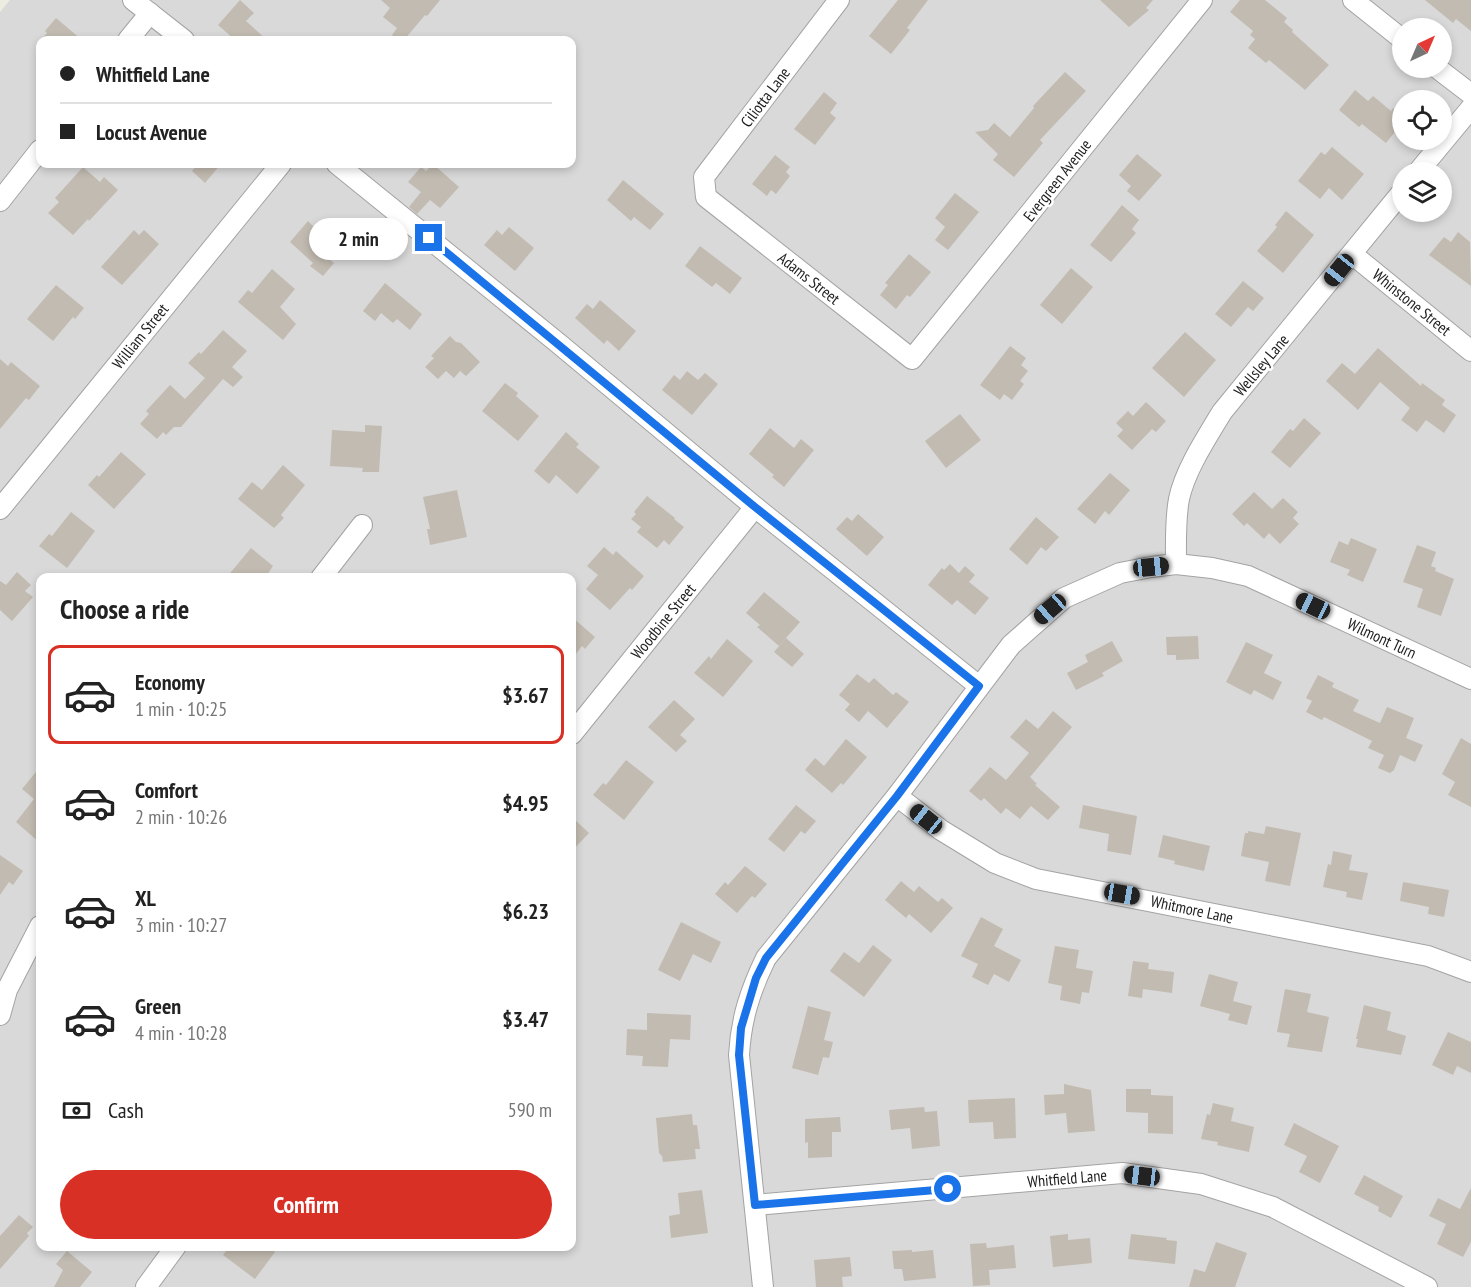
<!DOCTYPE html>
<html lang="en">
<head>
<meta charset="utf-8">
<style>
  :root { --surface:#fff; --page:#f2f2f2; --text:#222; --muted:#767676; --line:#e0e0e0; --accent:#d93025 }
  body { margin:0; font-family:"PT Sans Narrow",sans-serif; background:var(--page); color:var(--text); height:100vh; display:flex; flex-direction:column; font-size:22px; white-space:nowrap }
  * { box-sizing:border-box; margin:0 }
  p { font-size:20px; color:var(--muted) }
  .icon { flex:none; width:33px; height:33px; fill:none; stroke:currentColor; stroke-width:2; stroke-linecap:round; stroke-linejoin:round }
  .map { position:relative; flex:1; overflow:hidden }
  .panel { position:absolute; left:36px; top:573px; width:540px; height:678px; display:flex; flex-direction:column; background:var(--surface); border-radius:12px; box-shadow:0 3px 9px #0003 }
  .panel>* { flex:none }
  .guide { position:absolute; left:36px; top:36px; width:540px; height:132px; border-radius:12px; box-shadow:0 3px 9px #0003; display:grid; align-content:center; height:132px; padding:0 24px; background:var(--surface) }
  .needle { width:39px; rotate:44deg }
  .fabs { position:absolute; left:1392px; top:18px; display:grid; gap:12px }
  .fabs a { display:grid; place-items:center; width:60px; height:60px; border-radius:50%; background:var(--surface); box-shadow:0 3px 9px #0003; font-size:30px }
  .end { position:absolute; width:27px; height:27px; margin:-14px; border:8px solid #1a73e8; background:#fff; box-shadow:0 0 0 3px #fff }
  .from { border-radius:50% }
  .bubble { position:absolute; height:42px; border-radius:21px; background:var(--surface); box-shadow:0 3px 9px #0003; font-size:20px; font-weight:600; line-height:42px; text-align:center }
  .car { position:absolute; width:18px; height:36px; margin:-18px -9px; border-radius:8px; box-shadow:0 0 4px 2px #0007; background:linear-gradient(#222 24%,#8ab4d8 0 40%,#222 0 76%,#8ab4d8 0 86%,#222 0) }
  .guide b { display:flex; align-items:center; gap:21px; height:57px; font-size:22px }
  .guide b+b { border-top:2px solid var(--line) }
  .guide i { width:15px; height:15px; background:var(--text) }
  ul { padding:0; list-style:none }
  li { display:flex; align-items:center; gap:18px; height:99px; margin:0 12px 9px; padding:0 12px; border:3px solid transparent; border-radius:12px }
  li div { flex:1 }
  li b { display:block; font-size:22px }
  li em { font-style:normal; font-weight:600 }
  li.active { border-color:var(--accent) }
  li>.icon { width:54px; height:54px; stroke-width:1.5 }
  h2 { padding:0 24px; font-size:27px; line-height:72px }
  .pay { display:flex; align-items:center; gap:15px; height:66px; padding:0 24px; font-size:22px }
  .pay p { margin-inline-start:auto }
  .primary-button { display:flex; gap:12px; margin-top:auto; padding:12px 24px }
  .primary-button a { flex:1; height:69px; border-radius:36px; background:var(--accent); color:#fff; font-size:24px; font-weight:600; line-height:69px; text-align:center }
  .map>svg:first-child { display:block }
  .residential { fill:#dad9d9; fill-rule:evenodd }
  .building { fill:#c2bbb1 }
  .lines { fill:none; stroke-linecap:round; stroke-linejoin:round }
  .street-casing { stroke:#a3a3a3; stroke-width:22 }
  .street { stroke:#fff; stroke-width:20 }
  .route { stroke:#1a73e8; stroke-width:8 }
  .labels { text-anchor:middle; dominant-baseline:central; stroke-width:5; stroke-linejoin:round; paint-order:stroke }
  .street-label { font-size:16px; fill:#1c1c1c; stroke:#fff }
</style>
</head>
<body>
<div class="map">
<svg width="1471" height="1287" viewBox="0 0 1471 1287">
  <rect width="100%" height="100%" fill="#eeece1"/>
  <path class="residential" d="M 10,0 L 1471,0 L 1471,1287 L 0,1287 L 0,12 ZM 1402,28 L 1442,28 L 1442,68 L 1402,68 ZM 40,40 L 572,40 L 572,164 L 40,164 ZM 1402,100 L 1442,100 L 1442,140 L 1402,140 ZM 1402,172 L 1442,172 L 1442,212 L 1402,212 ZM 40,578 L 572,578 L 572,1246 L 40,1246 Z"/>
  <g class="building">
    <polygon points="240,0 254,13 246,21 267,40 235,40 218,25"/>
    <polygon points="381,0 440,0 427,16 425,15 404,40 399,40 392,35 397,28 383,17 390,8"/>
    <polygon points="898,0 928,0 907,28 910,30 891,54 869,36"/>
    <polygon points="1100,0 1153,0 1146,8 1149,10 1129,27"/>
    <polygon points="1240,0 1265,0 1287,18 1284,22 1293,30 1292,32 1329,65 1305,90 1269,60 1266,63 1248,48 1255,39 1250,35 1253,31 1230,12"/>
    <polygon points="1425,0 1471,0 1471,31 1456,19 1453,23"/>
    <polygon points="56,18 82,40 41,40 47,33 45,31"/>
    <polygon points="1065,72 1086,91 1040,140 1043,143 1014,177 993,160 998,154 975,132 988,130 994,123 1010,137 1034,108 1033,106"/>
    <polygon points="1355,90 1368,101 1373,96 1391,111 1393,108 1402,116 1402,123 1386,143 1362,124 1359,127 1339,110"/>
    <polygon points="824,92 837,103 830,113 836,118 815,145 794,129"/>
    <polygon points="1332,147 1364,174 1342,200 1329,188 1320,199 1298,181 1321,152 1325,155"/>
    <polygon points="1137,154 1162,175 1139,201 1127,191 1131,186 1119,175"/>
    <polygon points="775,155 790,167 786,172 790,176 776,194 771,190 767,196 752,184"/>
    <polygon points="198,164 221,164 205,183 192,171"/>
    <polygon points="433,164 459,187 440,208 430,200 417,214 409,207 421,192 408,182 421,167 426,171"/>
    <polygon points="83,167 100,182 104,177 118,190 89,221 88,219 73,235 48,213 59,202 55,198"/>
    <polygon points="623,180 664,214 650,230 634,217 631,221 607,200"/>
    <polygon points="955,193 979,212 948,250 935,240 945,227 935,218"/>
    <polygon points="1122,205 1139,220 1132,229 1136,233 1111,262 1090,245"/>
    <polygon points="1286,211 1314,235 1283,273 1257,251 1277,227 1275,225"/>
    <polygon points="308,221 315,228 319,228 325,236 338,246 328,258 334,263 323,276 310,266 313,263 290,242"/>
    <polygon points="509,227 534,248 515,271 484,245 497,230 502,235"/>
    <polygon points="134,230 139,235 144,230 159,244 122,285 101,267"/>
    <polygon points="1458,232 1470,242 1471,286 1429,255 1444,237 1451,242"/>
    <polygon points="700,246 742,278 730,294 716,283 712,287 685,266"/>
    <polygon points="909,254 931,272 910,297 907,295 896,309 880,295 888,285 885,283"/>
    <polygon points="1071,268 1093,287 1062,324 1040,305"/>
    <polygon points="272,269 295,289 280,307 296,324 283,340 238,302 248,290 252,293"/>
    <polygon points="1243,281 1264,298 1253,311 1248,307 1231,327 1215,314"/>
    <polygon points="385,283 422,314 410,330 397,319 393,323 381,313 375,321 363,311"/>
    <polygon points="56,285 84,308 75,319 73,317 53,341 27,319"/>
    <polygon points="600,300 636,331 619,351 607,340 604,344 575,318 587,304 593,309"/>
    <polygon points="223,330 247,351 232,367 243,377 233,387 223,379 181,427 174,427 166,435 163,432 157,439 140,424 149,414 146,411 170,385 185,399 205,378 188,363 199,352 201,354"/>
    <polygon points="1185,332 1216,360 1184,397 1152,368"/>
    <polygon points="450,336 456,342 461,343 480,362 466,376 460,371 454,378 446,371 438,379 425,367 434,358 431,356"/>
    <polygon points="1010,346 1026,358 1021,365 1028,371 1020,381 1024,384 1012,400 1004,394 1000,400 980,385"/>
    <polygon points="1378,348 1421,386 1422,383 1445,400 1442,405 1456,415 1444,433 1426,420 1417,432 1401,420 1410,408 1380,382 1358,410 1326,381 1342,363 1355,374"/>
    <polygon points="0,359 8,366 11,362 40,386 29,400 26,398 0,429"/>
    <polygon points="687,371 698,380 705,373 718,384 692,415 662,390 674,375 680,380"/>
    <polygon points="505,383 518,393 516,396 539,416 518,441 482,411"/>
    <polygon points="1146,402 1166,421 1156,432 1152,429 1132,450 1117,436 1123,430 1116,423 1128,411 1133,416"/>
    <polygon points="960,414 981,440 946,468 925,441"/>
    <polygon points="1304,418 1321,433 1290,468 1271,452 1290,429 1293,431"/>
    <polygon points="365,425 382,426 379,472 362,472 363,468 330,466 332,430 365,432"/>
    <polygon points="770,428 794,448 801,439 814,450 784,487 772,477 774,475 749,454"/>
    <polygon points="566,432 579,444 576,447 600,467 577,494 556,475 549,484 534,471"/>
    <polygon points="121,452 146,474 114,509 88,485 97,475 99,477"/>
    <polygon points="283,465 305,485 281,515 284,518 274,528 238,499 252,482 262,490"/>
    <polygon points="1110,473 1130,490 1109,515 1105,511 1095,524 1077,509"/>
    <polygon points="457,490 467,537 430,545 427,529 430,529 423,497"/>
    <polygon points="1254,492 1272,509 1283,498 1298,512 1293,518 1299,524 1280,544 1269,533 1264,539 1247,523 1244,526 1232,514"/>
    <polygon points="647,496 675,518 674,519 684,527 669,545 664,540 657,548 637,532 641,527 631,519 636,514 634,512"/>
    <polygon points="71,512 95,531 67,568 39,546 49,534 52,536"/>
    <polygon points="858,514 884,537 867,556 836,529 847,517 852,521"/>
    <polygon points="1036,517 1059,537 1046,551 1041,547 1027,565 1009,549"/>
    <polygon points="1351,538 1377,549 1363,582 1347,575 1350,570 1330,562 1339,541 1348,545"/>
    <polygon points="1417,545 1436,552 1431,566 1436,568 1435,571 1454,579 1441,616 1417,607 1423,589 1403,582"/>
    <polygon points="604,547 613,555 616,551 644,576 632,590 630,588 610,610 586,589 598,575 587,566"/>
    <polygon points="251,548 273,566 265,578 226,578"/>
    <polygon points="950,564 959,573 965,566 975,575 969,582 989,598 975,615 957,600 952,605 928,585 942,568 944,570"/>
    <polygon points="17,572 31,585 25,591 33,597 12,621 0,610 0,581 6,585"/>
    <polygon points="764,592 800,622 779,646 757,627 760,625 746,613"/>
    <polygon points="572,617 595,637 585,649 582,646 572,659"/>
    <polygon points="1198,636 1199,659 1176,660 1176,655 1167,655 1166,637"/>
    <polygon points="786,638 804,654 792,667 774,652"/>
    <polygon points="727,639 753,661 723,697 694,673 709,656 711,659"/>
    <polygon points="1112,641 1123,661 1102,673 1104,676 1076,690 1067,673 1088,662 1085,655"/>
    <polygon points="1246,642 1273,655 1264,673 1282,682 1273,700 1254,690 1251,695 1226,682"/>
    <polygon points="857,674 869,683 874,678 893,695 896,692 909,702 887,728 868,711 859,722 845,710 850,704 839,695"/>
    <polygon points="1318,675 1334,683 1332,687 1359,700 1353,711 1380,723 1387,707 1414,718 1406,738 1423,745 1415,762 1400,755 1394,770 1390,773 1378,768 1384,755 1368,748 1372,741 1324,717 1322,720 1306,712 1312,701 1306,698"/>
    <polygon points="674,700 695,719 680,735 687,741 676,752 648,727"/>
    <polygon points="1053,711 1072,727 1030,777 1037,784 1035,785 1060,807 1048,820 1031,806 1020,819 1006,808 1001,814 984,798 981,801 969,791 990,767 1006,780 1029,753 1010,737 1026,719 1038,729"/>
    <polygon points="1461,738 1471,744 1471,807 1448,795 1455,782 1442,774"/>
    <polygon points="846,739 867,757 843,785 841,783 832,793 805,770 815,758 824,766"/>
    <polygon points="626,760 654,782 624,820 593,795 603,783 606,785"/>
    <polygon points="40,767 40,843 16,822 34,799 22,789"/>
    <polygon points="796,805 816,821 805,834 801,831 784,852 768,839"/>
    <polygon points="1083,805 1137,816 1131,855 1107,851 1109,834 1079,828"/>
    <polygon points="572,817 589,833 572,851"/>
    <polygon points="1266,826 1301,833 1290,886 1265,881 1269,862 1241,856 1245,833 1248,833 1248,831 1264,834"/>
    <polygon points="1163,835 1210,846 1204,871 1174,864 1175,861 1158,857"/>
    <polygon points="1333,851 1352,855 1349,870 1368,873 1362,900 1346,897 1347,892 1323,887 1328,864 1331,865"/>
    <polygon points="0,855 23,871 13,885 9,882 0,895"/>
    <polygon points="745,866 767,884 755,898 752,896 737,913 715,894 725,882 728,885"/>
    <polygon points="901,881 914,892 919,886 938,902 942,898 953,908 931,933 909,914 906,918 885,900"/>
    <polygon points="1403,882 1449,890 1444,917 1428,914 1429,907 1400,901"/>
    <polygon points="981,917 1003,929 994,946 1021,960 1009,982 994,974 988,985 972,977 978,964 961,956"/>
    <polygon points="681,922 721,942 711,963 693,954 680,981 658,970"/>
    <polygon points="873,945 892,960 864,997 830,971 844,952 859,963"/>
    <polygon points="1055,946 1079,950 1076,968 1093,971 1089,993 1082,992 1080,1004 1060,1000 1062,986 1048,983"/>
    <polygon points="1133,961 1149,963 1148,969 1174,972 1172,993 1143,989 1142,998 1128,996"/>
    <polygon points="1209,974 1238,982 1233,1001 1252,1006 1247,1025 1228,1020 1230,1014 1200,1006"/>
    <polygon points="1285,989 1311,994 1307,1012 1329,1017 1322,1052 1287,1047 1290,1034 1277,1032"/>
    <polygon points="1364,1005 1391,1012 1387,1030 1406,1036 1401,1055 1356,1047 1358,1039 1356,1039"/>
    <polygon points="808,1006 831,1012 824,1040 833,1042 829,1058 823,1057 818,1075 792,1068"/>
    <polygon points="647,1013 691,1015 690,1040 670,1039 668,1067 642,1066 643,1056 626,1055 627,1029 647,1030"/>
    <polygon points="1448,1032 1471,1042 1471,1073 1457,1066 1453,1075 1432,1065"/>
    <polygon points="1064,1084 1091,1090 1095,1131 1068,1133 1066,1113 1045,1115 1044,1095 1064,1094"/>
    <polygon points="1126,1089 1151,1089 1151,1095 1173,1096 1173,1134 1148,1133 1148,1113 1126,1112"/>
    <polygon points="1015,1098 1016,1138 994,1139 993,1122 969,1123 968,1100"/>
    <polygon points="1213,1103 1234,1108 1231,1121 1254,1127 1249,1152 1217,1145 1218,1142 1201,1139 1207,1114 1210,1115"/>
    <polygon points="924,1107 925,1112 937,1111 940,1146 912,1149 910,1128 891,1130 889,1110"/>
    <polygon points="692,1114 693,1125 697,1125 700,1149 695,1149 696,1159 663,1162 662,1156 659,1153 656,1118"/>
    <polygon points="840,1117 841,1132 832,1132 832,1157 808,1158 808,1142 805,1143 805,1119"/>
    <polygon points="1294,1123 1339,1146 1320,1183 1299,1172 1307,1156 1284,1145"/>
    <polygon points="1364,1175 1403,1196 1391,1218 1378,1211 1379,1207 1354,1194"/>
    <polygon points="1471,1188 1471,1242 1463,1257 1437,1244 1446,1224 1429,1216 1438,1198 1460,1209"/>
    <polygon points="702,1190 708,1233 671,1238 669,1216 680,1214 678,1193"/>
    <polygon points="19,1215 33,1227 27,1233 29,1236 0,1269 0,1236"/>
    <polygon points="1068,1234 1068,1240 1090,1238 1092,1263 1053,1267 1050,1236"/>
    <polygon points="1131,1234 1167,1238 1166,1240 1177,1241 1175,1264 1128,1259"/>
    <polygon points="1216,1242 1247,1253 1235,1287 1189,1287 1194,1269 1205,1272"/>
    <polygon points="986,1243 987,1248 1014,1245 1016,1268 989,1270 990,1285 973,1286 970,1244"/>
    <polygon points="230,1246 268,1246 275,1252 255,1279 223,1255"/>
    <polygon points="912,1250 912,1252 933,1250 936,1278 904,1281 902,1269 894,1269 892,1251"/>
    <polygon points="67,1251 92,1272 80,1287 54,1287 63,1270 56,1264"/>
    <polygon points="850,1257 852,1276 842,1277 843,1287 816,1287 814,1260"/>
  </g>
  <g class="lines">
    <defs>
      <g id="street">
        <polyline points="133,0 184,40"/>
        <polyline points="839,0 704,177 706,197 912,359 1202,0"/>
        <polyline points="1353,0 1402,39"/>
        <polyline points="128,40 150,13"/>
        <polyline points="1437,68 1471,94"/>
        <polyline points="337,164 558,343 755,507 979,686"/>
        <polyline points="1418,172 1471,108"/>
        <polyline points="0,201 40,150"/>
        <polyline points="1352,254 1471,351"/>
        <polyline points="0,509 281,164"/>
        <path d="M 1176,564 C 1176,543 1175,520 1179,499 C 1185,470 1207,437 1222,412 L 1402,192"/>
        <polyline points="321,578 362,525"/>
        <polyline points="572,734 755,507"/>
        <polyline points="897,796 941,830 995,863 1036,879 1428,956 1471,972"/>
        <polyline points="0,1015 7,990 40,926"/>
        <polyline points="755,1205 1122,1173 1201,1184 1273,1207 1427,1287"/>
        <polyline points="146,1287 176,1246"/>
        <path d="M 763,1287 L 739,1055 C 741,1019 750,991 766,958 L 897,796 L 1011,645 L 1064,598 L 1120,573 L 1151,567 L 1176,564 L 1212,568 L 1248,576 L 1471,679"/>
      </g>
    </defs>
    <use href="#street" class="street-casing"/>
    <use href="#street" class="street"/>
  </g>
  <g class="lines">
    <polyline class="route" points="429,238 755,507 979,686 897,796 766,958 756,978 741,1028 739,1055 755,1205 948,1189"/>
  </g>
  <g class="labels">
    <g class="street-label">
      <text transform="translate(765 97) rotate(-53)">Ciliotta Lane</text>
      <text transform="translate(1057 180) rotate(-52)">Evergreen Avenue</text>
      <text transform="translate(809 278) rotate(38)">Adams Street</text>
      <text transform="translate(1412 302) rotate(39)">Whinstone Street</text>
      <text transform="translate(140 336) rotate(-51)">William Street</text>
      <text transform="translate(1261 365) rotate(-50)">Wellsley Lane</text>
      <text transform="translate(663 621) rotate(-51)">Woodbine Street</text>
      <text transform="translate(1382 638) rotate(25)">Wilmont Turn</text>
      <text transform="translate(1192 909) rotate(12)">Whitmore Lane</text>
      <text transform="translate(1067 1178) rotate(-5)">Whitfield Lane</text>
    </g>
  </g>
</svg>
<div class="fabs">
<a><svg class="needle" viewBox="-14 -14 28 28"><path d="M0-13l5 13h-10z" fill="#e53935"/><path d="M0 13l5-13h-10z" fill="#767676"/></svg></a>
<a><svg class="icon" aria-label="locate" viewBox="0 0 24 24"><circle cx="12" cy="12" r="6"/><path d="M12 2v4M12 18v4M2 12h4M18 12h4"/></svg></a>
<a><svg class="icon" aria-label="layers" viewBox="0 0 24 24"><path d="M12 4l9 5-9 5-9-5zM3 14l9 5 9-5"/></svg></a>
</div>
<i class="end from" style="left:948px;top:1189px"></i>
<i class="end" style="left:429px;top:238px"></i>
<div class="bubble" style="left:309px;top:218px;width:99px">2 min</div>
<i class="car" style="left:1339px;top:270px;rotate:219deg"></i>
<i class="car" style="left:1151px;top:567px;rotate:84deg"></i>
<i class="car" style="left:1313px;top:606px;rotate:295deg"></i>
<i class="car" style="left:1050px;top:609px;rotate:229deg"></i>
<i class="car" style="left:926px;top:819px;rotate:309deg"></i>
<i class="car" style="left:1122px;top:894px;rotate:100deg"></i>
<i class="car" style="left:1142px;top:1176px;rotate:277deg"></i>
<div class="guide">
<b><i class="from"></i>Whitfield Lane</b>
<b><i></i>Locust Avenue</b>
</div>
<section class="panel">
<h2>Choose a ride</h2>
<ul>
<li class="active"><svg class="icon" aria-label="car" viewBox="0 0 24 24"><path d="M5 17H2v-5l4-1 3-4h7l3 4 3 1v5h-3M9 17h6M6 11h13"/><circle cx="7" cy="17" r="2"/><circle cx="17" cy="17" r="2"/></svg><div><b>Economy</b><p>1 min · 10:25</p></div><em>$3.67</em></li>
<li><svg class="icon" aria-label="car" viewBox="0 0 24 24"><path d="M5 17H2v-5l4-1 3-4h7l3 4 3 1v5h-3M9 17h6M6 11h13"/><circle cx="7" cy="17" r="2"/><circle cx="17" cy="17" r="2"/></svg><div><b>Comfort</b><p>2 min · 10:26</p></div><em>$4.95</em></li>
<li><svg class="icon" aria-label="car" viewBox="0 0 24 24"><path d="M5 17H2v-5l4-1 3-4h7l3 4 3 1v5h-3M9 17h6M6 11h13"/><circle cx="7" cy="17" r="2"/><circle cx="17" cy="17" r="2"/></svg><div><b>XL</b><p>3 min · 10:27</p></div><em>$6.23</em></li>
<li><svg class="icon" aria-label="car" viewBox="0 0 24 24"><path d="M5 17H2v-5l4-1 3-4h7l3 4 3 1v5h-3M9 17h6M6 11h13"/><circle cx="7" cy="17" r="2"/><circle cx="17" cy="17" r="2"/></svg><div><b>Green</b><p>4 min · 10:28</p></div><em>$3.47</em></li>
</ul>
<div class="pay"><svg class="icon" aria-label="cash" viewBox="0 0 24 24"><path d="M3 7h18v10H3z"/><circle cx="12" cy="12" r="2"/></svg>Cash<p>590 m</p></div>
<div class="primary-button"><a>Confirm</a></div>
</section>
</div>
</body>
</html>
